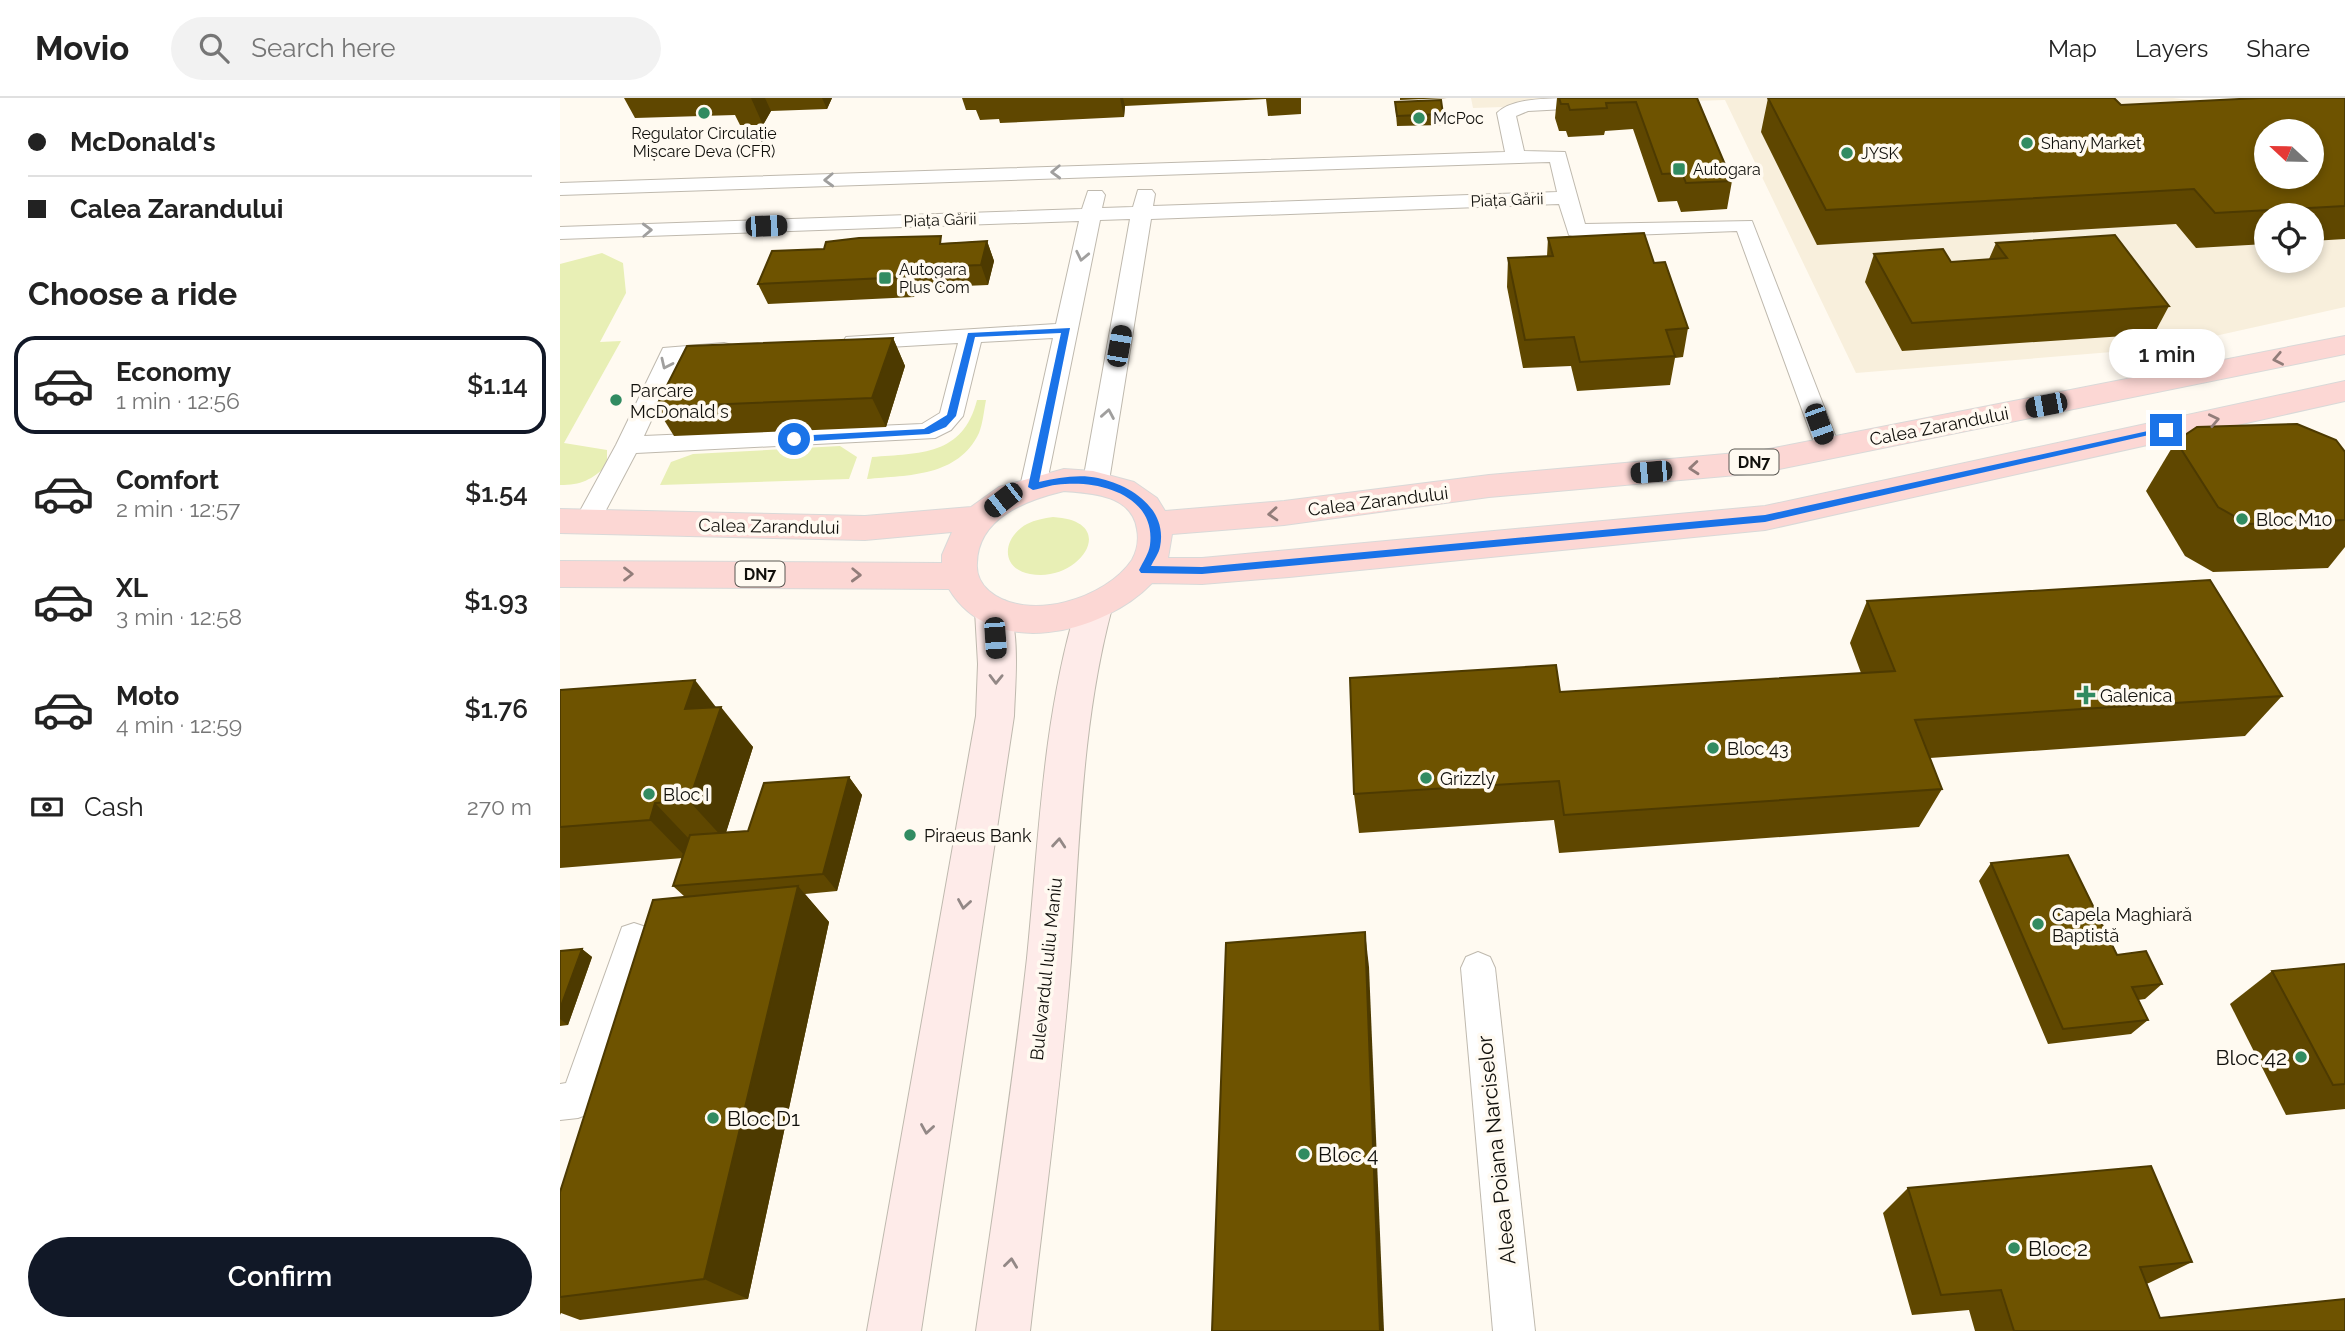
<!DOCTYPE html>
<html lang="en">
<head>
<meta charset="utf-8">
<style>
  :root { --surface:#fff; --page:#f2f2f2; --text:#222; --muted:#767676; --line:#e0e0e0; --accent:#111827 }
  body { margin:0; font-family:Raleway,sans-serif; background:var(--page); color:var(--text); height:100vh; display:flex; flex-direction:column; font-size:26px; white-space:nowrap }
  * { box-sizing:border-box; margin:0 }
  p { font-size:23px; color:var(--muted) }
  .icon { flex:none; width:38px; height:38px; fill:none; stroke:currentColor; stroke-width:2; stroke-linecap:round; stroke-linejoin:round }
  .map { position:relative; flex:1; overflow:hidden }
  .side { display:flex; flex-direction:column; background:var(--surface); width:560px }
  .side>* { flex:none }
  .guide { display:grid; align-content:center; height:154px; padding:0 28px; background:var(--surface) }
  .needle { width:46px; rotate:292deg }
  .buttons { position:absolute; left:1694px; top:21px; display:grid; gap:14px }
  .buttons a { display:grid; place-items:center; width:70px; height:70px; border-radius:50%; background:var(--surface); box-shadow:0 4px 10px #0003; font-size:35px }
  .end { position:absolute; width:32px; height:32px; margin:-16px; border:9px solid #1a73e8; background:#fff; box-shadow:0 0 0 4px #fff }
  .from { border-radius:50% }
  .bubble { position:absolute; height:49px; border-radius:24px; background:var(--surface); box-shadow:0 4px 10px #0003; font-size:23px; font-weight:600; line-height:49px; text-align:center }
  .car { position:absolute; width:21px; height:42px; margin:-21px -10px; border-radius:9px; box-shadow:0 0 5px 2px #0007; background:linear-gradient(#222 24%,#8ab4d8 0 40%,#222 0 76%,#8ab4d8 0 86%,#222 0) }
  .guide b { display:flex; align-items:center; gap:24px; height:66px; font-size:26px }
  .guide b+b { border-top:2px solid var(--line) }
  .guide i { width:18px; height:18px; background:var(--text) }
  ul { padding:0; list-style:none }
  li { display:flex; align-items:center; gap:21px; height:98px; margin:0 14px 10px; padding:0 14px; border:4px solid transparent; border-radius:21px }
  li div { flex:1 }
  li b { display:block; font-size:26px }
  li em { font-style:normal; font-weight:600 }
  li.current { border-color:var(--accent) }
  li>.icon { width:63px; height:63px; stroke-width:1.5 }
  h2 { padding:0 28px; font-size:32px; line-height:84px }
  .pay { display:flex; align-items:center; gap:18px; height:77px; padding:0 28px; font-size:26px }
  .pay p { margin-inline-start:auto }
  .action { display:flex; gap:14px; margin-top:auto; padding:14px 28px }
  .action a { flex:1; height:80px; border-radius:42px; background:var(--accent); color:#fff; font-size:28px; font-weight:600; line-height:80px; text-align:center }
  header { display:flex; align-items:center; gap:42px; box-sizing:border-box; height:98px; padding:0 35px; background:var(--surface); border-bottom:2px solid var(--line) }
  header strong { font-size:33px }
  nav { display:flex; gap:38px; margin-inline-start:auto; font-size:24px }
  .search { width:490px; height:63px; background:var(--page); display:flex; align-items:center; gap:18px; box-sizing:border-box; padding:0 24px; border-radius:38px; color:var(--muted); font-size:26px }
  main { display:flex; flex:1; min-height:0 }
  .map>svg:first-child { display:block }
  .built { fill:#f8efdc; fill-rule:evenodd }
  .green { fill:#e8efb5 }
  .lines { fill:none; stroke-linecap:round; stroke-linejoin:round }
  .service-casing { stroke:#bfb9ae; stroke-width:2 }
  .secondary-casing { stroke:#bfb9ae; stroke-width:2 }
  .primary-casing { stroke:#d9d9d8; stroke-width:2 }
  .service { fill:#fff; fill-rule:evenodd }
  .secondary { fill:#feebe9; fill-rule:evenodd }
  .primary { fill:#fcd7d4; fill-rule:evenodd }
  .wall { fill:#5f4700 }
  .shaded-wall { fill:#4d3a00 }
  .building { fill:#6e5300; stroke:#4d3a00; stroke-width:2; fill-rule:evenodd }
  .oneway { stroke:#a09f9e }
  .oneway2 { stroke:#927d7a }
  .oneway3 { stroke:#938886 }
  .route { fill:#1a73e8 }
  .poi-dot { fill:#318b61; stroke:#fffaf1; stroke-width:2.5 }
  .labels { text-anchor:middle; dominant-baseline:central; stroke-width:7; stroke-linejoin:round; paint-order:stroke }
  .far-poi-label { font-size:16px; fill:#11100c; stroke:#fffaf1; text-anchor:start }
  .far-street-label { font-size:16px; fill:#11100c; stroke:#fffaf1 }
  .shield { fill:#fffaf1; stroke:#585651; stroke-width:2 }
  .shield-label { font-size:16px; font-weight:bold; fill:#11100c }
  .poi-label { font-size:18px; fill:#11100c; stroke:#fffaf1; text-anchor:start }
  .street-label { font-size:18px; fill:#11100c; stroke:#fffaf1 }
  .near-poi-label { font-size:21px; fill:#11100c; stroke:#fffaf1; text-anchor:start }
  .near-street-label { font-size:21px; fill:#11100c; stroke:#fffaf1 }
</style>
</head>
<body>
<header>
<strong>Movio</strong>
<div class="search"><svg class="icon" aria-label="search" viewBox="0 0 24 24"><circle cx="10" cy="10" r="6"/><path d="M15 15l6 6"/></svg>Search here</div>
<nav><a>Map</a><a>Layers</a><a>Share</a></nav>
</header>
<main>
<section class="side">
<div class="guide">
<b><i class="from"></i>McDonald's</b>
<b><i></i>Calea Zarandului</b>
</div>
<h2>Choose a ride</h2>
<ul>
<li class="current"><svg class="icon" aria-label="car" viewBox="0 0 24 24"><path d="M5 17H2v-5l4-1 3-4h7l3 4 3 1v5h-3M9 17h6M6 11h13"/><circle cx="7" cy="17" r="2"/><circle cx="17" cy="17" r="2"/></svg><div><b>Economy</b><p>1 min · 12:56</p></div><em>$1.14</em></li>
<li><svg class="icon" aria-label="car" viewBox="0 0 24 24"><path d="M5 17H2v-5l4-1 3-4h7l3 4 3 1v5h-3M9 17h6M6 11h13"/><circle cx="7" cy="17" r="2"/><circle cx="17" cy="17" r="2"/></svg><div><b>Comfort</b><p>2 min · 12:57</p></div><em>$1.54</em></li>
<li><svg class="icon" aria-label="car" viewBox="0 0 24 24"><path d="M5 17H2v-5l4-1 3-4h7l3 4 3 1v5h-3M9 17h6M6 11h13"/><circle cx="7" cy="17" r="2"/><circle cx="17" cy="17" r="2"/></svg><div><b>XL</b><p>3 min · 12:58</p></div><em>$1.93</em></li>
<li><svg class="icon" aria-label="car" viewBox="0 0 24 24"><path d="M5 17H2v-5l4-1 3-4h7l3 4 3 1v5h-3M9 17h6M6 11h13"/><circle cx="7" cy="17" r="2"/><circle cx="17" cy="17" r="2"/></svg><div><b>Moto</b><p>4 min · 12:59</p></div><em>$1.76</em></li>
</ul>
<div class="pay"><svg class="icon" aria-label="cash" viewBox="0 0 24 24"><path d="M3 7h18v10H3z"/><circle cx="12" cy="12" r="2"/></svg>Cash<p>270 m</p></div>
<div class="action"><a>Confirm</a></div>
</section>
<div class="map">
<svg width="1785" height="1233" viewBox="0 0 1785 1233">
  <rect width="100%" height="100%" fill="#fffaf1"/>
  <path class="built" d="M 911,0 L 1613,0 L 1785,22 L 1785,209 L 1601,250 L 1296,275 L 1165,2 L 913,10 ZM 1706,33 L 1752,33 L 1752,79 L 1706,79 ZM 1706,117 L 1752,117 L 1752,163 L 1706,163 Z"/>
  <g class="green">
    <path d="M 42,155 L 63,165 L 66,195 L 40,244 L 61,243 L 4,345 L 47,352 L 47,367 C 32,382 21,387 0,387 L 0,166 Z"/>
    <path d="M 417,302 L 426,302 C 424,312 423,325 419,335 C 398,379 349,377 307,381 L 312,359 C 360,355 403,358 417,302 Z"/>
    <polygon points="280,348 297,359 289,381 100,387 111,364 133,356"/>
    <path d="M 493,419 C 562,423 519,486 470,476 C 439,470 443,439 467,426 C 475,422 484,420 493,419 Z"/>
  </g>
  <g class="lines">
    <defs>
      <g id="service">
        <path d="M 1007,0 L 1109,0 L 1100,6 L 968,13 L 956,18 L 964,53 L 1005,54 L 1025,126 L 1192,123 L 1280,350 L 1277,356 L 1268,358 L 1259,356 L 1256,350 L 1177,133 L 1016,139 L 1009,137 L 999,106 L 591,121 L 549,383 L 545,389 L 536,392 L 527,389 L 523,383 L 570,121 L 540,122 L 486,389 L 482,395 L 473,398 L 464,395 L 460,389 L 493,240 L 421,244 L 403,318 L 391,332 L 375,340 L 76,355 L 36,431 L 27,433 L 18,431 L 14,424 L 56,347 L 103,250 L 164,245 L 172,247 L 176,252 L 172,257 L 119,262 L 84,338 L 362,326 L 380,315 L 398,245 L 294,251 L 286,249 L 283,244 L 286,239 L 496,226 L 519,123 L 0,141 L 0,129 L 522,111 L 528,93 L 542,93 L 545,97 L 542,110 L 573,109 L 578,92 L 592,92 L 595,96 L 593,108 L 997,94 L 990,64 L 0,97 L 0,85 L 945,54 L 937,15 C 952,0 985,1 1007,0 Z"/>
        <polygon points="74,825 86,829 91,840 36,1002 31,1015 18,1020 0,1022 0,986 6,985 62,829"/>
        <polygon points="918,854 930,859 935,870 975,1233 933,1233 901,870 906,859"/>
      </g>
      <g id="secondary">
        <path d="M 534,497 L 547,501 L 552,510 C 521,626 520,744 511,863 C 501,987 484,1110 470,1233 L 416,1233 C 434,1109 453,985 467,860 C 479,742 482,625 516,510 L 521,501 Z"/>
        <path d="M 433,500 L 446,503 C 461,531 455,586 454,618 L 361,1233 L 307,1233 L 416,618 L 418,566 L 415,513 L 420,503 Z"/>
      </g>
      <path id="primary" d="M 1785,238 L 1785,256 L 1199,375 L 929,399 L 724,427 L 612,436 L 608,460 L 642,460 L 1205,408 L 1785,283 L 1785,303 L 1205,432 L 729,479 L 642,486 L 592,485 C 543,536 432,563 389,491 L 0,489 L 0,463 L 382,465 L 382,457 L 392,434 L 305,442 L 0,435 L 0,411 L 305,418 L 411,409 L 439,389 L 504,371 L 533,373 L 574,384 L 597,400 L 605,413 L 724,403 L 929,377 L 1199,353 ZM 504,393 C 532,395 572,397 577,431 C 579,441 577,453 572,462 C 546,501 467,525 429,493 C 421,486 416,476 417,465 C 418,419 467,402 504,393 Z"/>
    </defs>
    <use href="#service" class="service-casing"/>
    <use href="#secondary" class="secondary-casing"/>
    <use href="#primary" class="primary-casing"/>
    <use href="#service" class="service"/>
    <use href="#secondary" class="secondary"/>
    <use href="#primary" class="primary"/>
  </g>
  <g class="wall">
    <polygon points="64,0 272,0 267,11 211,13 203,27 180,27 175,17 75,20"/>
    <polygon points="402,0 741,0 741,16 708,18 706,1 565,8 564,19 440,25 439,21 420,22 416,12 406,12"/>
    <polygon points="840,0 887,0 840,2"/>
    <polygon points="997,0 1137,0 1172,83 1167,111 1121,114 1117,103 1098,104 1073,31 1045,33 1044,37 1008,39 1006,33 999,33 995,20"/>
    <polygon points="1208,0 1561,7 1785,0 1785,141 1752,143 1752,117 1706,117 1706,146 1636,150 1616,126 1257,147 1201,34"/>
    <polygon points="835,4 883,16 883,27 837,28"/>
    <polygon points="988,140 1094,165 1128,230 1123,259 1115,260 1110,287 1017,293 1011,268 963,270 947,189 948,160 987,158"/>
    <polygon points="427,143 434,163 428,187 356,190 354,199 208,206 198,186 384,145"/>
    <polygon points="1436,145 1609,208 1594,236 1342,253 1305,184 1314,156 1391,164 1429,161"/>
    <polygon points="333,240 345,268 326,329 114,338 96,309"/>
    <polygon points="1616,343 1785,354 1785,449 1768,470 1653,474 1625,458 1586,393"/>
    <polygon points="1307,503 1722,598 1685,638 1370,660 1382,691 1359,729 999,755 994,722 799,735 794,696 1000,594 1301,575 1290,545"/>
    <polygon points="0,592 156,609 193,649 166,734 188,733 289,679 302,697 277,793 245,796 269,824 188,1201 20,1222 1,1215 0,1217 0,1094 125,799 113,788 123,760 0,770"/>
    <polygon points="1431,765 1557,857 1602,886 1585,901 1578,902 1588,922 1571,936 1488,946 1419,783"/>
    <polygon points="22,851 32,859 8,927 0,928 0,853"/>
    <polygon points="1785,866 1785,1011 1726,1017 1670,906 1712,873"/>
    <polygon points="1348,1090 1632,1164 1589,1185 1586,1186 1600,1220 1785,1233 1415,1233 1409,1212 1352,1217 1323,1115"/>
  </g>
  <g class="shaded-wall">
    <polygon points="191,0 205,0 211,13 203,27"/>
    <polygon points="262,0 272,0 267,11"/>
    <polygon points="560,0 563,0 565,8 564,19"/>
    <polygon points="427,143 434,163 428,187 421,167"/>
    <polygon points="348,170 356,190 354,199 346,179"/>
    <polygon points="333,240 345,268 326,329 312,300"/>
    <polygon points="135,582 159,613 161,609 193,649 164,741 129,703 125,611"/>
    <polygon points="289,679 302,697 277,793 263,776"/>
    <polygon points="95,705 132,744 127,760 90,722"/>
    <polygon points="238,788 269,824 188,1201 144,1181"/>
    <polygon points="805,834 809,869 824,1233 820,1233"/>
    <polygon points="22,851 32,859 8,927 0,921 0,911"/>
  </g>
  <g class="building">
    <polygon points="999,0 1137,0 1172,83 1126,85 1122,75 1102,76 1076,4 1046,5 1047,10 1010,12 1008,6 1001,6"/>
    <path d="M 1208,0 L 1554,0 L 1561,7 L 1699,0 L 1785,0 L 1785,108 L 1655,115 L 1634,91 L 1266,112 ZM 1706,33 L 1752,33 L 1752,79 L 1706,79 Z"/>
    <polygon points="881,2 883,16 837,18 835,4"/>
    <polygon points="1084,135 1094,165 1105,164 1128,230 1106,232 1115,258 1020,264 1014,239 965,242 948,160 993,158 988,140"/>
    <polygon points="1555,137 1609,208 1352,225 1314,156 1383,151 1391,164 1447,160 1436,145"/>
    <polygon points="381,138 380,146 427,143 421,167 348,170 346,179 198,186 212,153 264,151 266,144 299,140"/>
    <polygon points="333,240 312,300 96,309 127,248"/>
    <polygon points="1737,326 1776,342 1785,354 1785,422 1688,426 1658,409 1616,343 1637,329"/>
    <polygon points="1650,482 1722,598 1355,622 1382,691 1004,717 999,683 794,696 790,580 996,567 1000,594 1335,573 1307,503"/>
    <polygon points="135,582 125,611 161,609 129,703 95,705 90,722 0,729 0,592"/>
    <polygon points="289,679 263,776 113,788 130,737 188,733 204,685"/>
    <polygon points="1508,757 1557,857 1586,853 1602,886 1572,889 1588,922 1503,931 1431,765"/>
    <polygon points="238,788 144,1181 0,1199 0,1094 93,802"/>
    <polygon points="805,834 820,1233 652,1233 666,845"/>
    <polygon points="22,851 0,911 0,853"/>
    <polygon points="1785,866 1785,986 1773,987 1712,873"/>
    <polygon points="1591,1068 1632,1164 1580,1169 1600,1220 1785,1201 1785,1233 1454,1233 1441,1192 1381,1197 1348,1090"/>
  </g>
  <defs><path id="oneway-chevron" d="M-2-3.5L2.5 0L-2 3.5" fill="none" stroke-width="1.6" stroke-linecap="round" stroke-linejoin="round" transform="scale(1.75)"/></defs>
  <g class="oneway">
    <use href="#oneway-chevron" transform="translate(496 74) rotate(178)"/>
    <use href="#oneway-chevron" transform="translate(269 82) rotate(178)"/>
    <use href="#oneway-chevron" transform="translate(87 132) rotate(-2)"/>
    <use href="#oneway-chevron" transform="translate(522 158) rotate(102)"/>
    <use href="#oneway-chevron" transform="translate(106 266) rotate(115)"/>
    <use href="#oneway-chevron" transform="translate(548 316) rotate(-80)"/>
  </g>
  <g class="oneway2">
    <use href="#oneway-chevron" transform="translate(1718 261) rotate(169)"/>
    <use href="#oneway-chevron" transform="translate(1654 322) rotate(-12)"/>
    <use href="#oneway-chevron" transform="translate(1134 370) rotate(175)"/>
    <use href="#oneway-chevron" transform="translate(713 416) rotate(176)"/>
    <use href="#oneway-chevron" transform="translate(68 476)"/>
    <use href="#oneway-chevron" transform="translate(296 477) rotate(2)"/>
  </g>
  <g class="oneway3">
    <use href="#oneway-chevron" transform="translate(436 581) rotate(91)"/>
    <use href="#oneway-chevron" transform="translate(499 745) rotate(-85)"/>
    <use href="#oneway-chevron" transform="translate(404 806) rotate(99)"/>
    <use href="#oneway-chevron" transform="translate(367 1031) rotate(99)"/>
    <use href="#oneway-chevron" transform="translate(451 1165) rotate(-83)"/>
  </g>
  <path class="route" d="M 510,230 L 479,384 C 498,380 518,376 538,380 C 570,387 608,410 600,449 C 599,455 594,462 591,468 L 642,469 L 1205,417 L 1606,329 L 1611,332 L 1205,424 L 642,476 L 581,475 L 579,472 C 583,464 589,455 590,447 C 596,399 543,383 505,386 C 494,386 483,390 473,392 L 468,389 L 501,235 L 415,239 L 396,318 L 386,329 L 369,336 L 234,344 L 229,341 L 234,338 L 364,331 L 387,317 L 408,235 Z"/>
  <g class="poi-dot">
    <circle cx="144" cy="15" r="7"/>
    <circle cx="859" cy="20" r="7"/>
    <circle cx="1467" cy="45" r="7"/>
    <circle cx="1287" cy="55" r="7"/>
    <rect x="1112" y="64" width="14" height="14" rx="3.5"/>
    <rect x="318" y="173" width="14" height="14" rx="3.5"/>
    <circle cx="56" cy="302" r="7"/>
    <circle cx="1682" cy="421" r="7"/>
    <path d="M1522.5 586.5h7v7h7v7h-7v7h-7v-7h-7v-7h7z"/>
    <circle cx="1153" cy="650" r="7"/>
    <circle cx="866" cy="680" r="7"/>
    <circle cx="89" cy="696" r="7"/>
    <circle cx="350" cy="737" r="7"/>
    <circle cx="1478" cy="826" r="7"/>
    <circle cx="1741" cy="959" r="7"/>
    <circle cx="153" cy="1020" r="7"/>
    <circle cx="744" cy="1056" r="7"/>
    <circle cx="1454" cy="1150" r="7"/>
  </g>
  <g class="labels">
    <g class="far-poi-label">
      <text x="873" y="20">McPoc</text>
      <text x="144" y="35" text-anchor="middle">Regulator Circulație<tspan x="144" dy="18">Mișcare Deva (CFR)</tspan></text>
      <text x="1481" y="45">Shany Market</text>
      <text x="1301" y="55">JYSK</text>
      <text x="1133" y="71">Autogara</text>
      <text x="339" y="171">Autogara<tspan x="339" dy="18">Plus Com</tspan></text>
    </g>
    <g class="far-street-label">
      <text transform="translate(947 102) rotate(-2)">Piața Gării</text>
      <text transform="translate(380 122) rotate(-2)">Piața Gării</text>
    </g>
    <g class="shield">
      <rect x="1169.5" y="351.5" width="49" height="25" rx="5"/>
      <rect x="175.5" y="463.5" width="49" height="25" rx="5"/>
    </g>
    <g class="shield-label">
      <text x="1194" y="364">DN7</text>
      <text x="200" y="476">DN7</text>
    </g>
    <g class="poi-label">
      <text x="70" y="292">Parcare<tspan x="70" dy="21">McDonald s</tspan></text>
      <text x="1696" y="421">Bloc M10</text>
      <text x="1540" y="597">Galenica</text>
      <text x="1167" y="650">Bloc 43</text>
      <text x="880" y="680">Grizzly</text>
      <text x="103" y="696">Bloc I</text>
      <text x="364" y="737">Piraeus Bank</text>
      <text x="1492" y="816">Capela Maghiară<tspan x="1492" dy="21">Baptistă</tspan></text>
    </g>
    <g class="street-label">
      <text transform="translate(1379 328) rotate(-11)">Calea Zarandului</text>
      <text transform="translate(818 403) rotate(-7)">Calea Zarandului</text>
      <text transform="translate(209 428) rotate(1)">Calea Zarandului</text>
      <text transform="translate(486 871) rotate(-84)">Bulevardul Iuliu Maniu</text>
    </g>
    <g class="near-poi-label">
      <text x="1727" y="959" text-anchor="end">Bloc 42</text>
      <text x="167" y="1020">Bloc D1</text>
      <text x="758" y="1056">Bloc 4</text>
      <text x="1468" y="1150">Bloc 2</text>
    </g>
    <g class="near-street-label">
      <text transform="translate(936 1052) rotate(-96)">Aleea Poiana Narciselor</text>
    </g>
  </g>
</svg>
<div class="buttons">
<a><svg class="needle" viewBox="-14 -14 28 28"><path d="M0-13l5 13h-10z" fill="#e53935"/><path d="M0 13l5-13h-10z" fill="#767676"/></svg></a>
<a><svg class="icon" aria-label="locate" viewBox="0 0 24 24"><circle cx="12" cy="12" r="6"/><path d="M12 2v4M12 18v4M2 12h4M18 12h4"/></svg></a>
</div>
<i class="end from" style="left:234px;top:341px"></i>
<i class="end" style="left:1606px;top:332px"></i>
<div class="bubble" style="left:1549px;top:231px;width:116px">1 min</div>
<i class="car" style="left:206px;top:128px;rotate:88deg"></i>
<i class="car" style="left:559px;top:248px;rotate:10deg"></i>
<i class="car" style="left:1486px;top:307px;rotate:259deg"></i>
<i class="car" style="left:1259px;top:326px;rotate:160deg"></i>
<i class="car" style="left:1091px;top:374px;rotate:265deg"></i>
<i class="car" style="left:443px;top:402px;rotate:232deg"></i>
<i class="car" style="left:435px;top:540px;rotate:176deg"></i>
</div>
</main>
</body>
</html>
